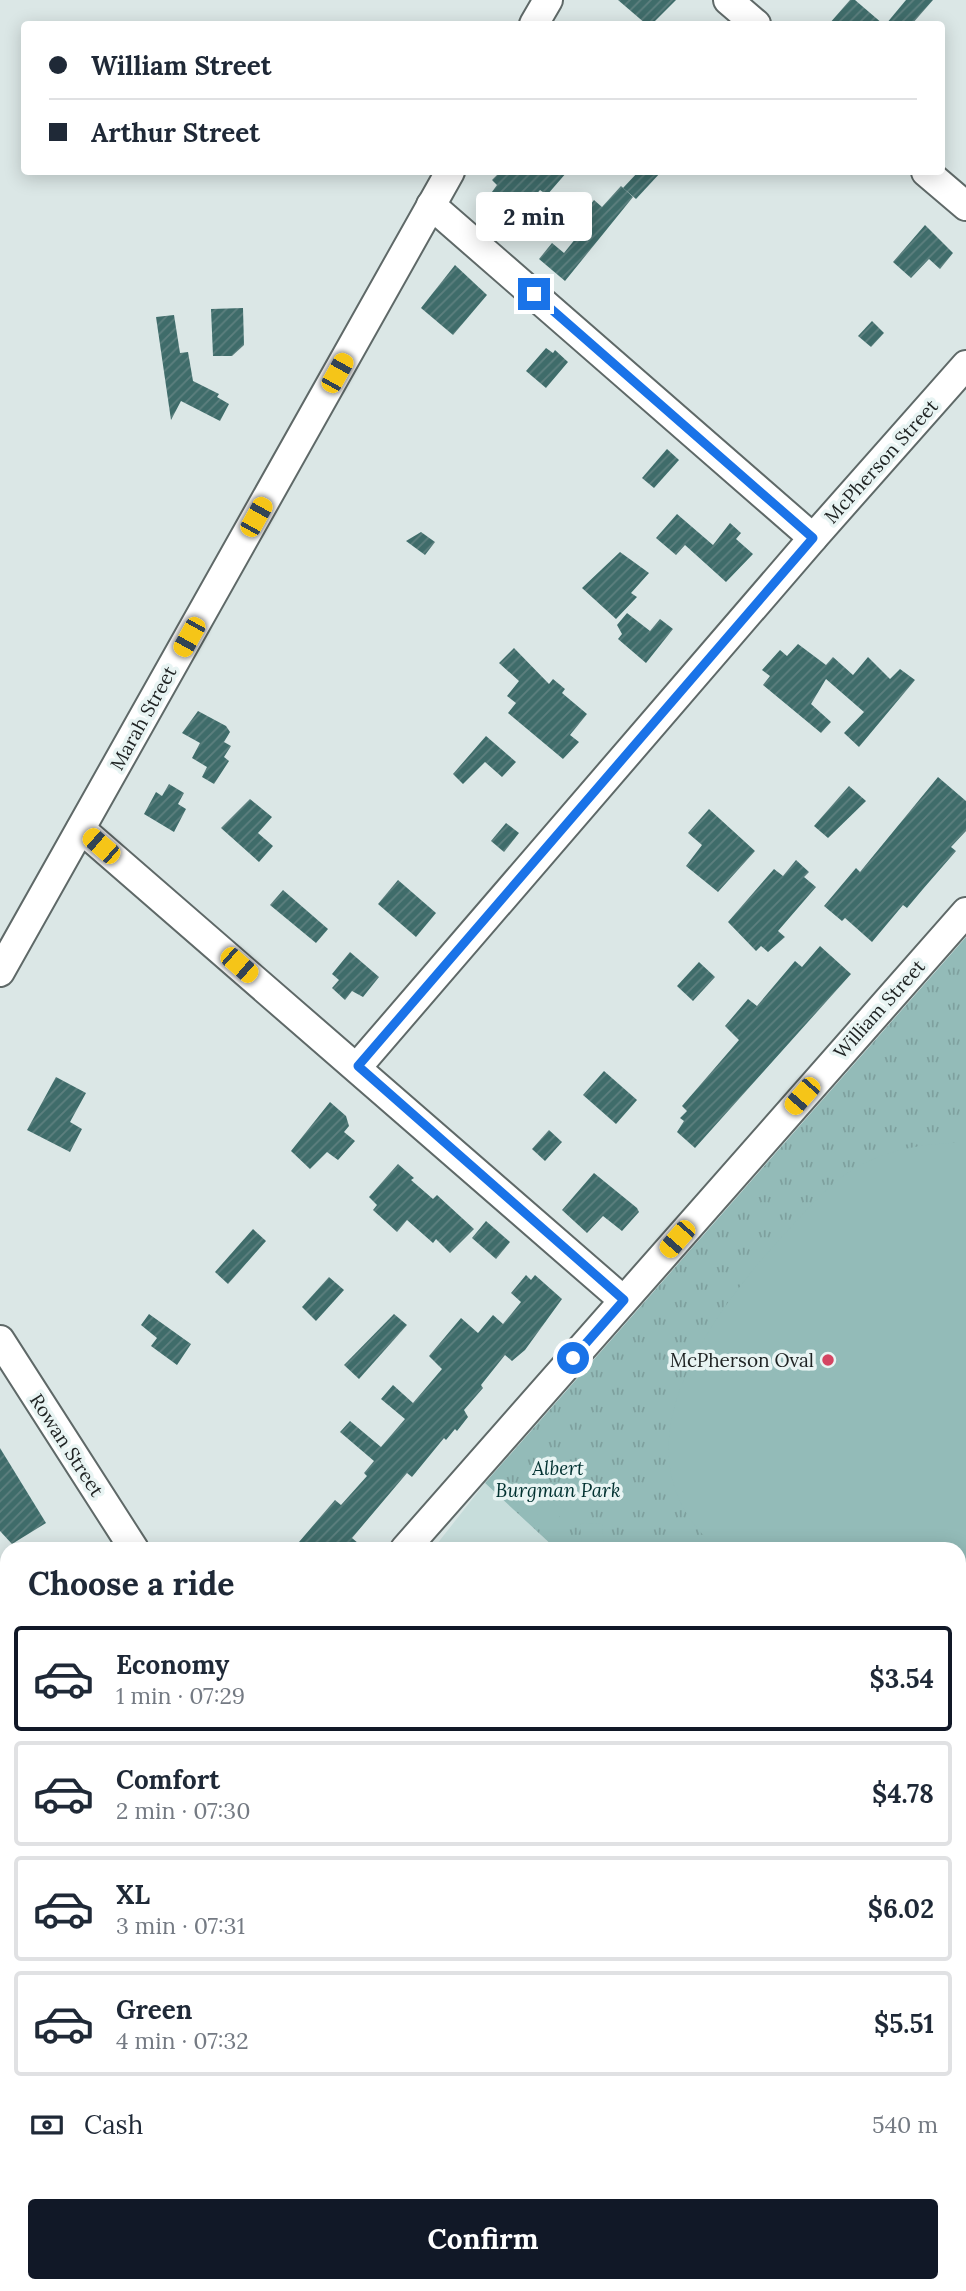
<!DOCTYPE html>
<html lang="en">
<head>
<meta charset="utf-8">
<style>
  :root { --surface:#fff; --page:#f6f6f7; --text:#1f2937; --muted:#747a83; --line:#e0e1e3; --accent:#111827 }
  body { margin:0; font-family:Lora,serif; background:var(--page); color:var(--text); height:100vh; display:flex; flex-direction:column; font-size:26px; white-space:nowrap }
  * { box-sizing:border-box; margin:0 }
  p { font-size:23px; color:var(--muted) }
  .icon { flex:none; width:38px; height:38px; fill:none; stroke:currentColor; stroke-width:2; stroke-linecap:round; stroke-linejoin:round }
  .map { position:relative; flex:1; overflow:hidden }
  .side { position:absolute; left:0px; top:1542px; width:966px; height:751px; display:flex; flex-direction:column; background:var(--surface); border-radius:21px 21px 0 0; box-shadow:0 4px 18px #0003 }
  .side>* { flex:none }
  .banner { position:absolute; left:21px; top:21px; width:924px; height:154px; border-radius:7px; box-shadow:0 4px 18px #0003; display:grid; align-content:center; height:154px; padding:0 28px; background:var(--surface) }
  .end { position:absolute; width:32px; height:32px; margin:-16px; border:9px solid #1a73e8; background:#fff; box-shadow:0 0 0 4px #fff }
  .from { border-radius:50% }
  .bubble { position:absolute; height:49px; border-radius:7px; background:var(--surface); box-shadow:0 4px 18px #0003; font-size:23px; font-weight:800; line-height:49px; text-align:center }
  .car { position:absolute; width:21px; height:42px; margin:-21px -10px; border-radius:9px; box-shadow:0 0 5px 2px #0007; background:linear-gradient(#f5c518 24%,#345 0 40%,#f5c518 0 76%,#345 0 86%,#f5c518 0) }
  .banner b { display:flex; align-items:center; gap:24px; height:66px; font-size:26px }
  .banner b+b { border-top:2px solid var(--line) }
  .banner i { width:18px; height:18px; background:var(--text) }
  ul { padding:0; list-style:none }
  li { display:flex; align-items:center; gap:21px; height:105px; margin:0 14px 10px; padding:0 14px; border:4px solid var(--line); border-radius:7px }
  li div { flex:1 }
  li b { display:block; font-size:26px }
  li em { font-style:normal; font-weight:800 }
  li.selected { border-color:var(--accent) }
  li>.icon { width:63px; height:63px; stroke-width:1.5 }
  h2 { padding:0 28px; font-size:32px; line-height:84px }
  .pay { display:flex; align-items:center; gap:18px; height:77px; padding:0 28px; font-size:26px }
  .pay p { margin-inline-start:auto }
  .primary-button { display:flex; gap:14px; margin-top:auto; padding:14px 28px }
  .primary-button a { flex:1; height:80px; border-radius:7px; background:var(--accent); color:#fff; font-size:28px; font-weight:800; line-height:80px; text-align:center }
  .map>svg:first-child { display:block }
  .built { fill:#c7dddb }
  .park { fill:url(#park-tufts) }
  .garden { fill:#93bbb8 }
  .water { fill:url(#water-ripples); stroke:#557675; stroke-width:2 }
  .building { fill:url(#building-hatch) }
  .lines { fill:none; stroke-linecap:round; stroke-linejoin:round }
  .minor-casing { stroke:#5f6968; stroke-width:32 }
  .minor { stroke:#fff; stroke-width:28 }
  .route { stroke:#1a73e8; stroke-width:9 }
  .poi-dot { fill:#d44462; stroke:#e8f4f3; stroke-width:2.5 }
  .labels { text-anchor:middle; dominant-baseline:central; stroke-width:7; stroke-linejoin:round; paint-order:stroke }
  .street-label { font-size:19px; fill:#1e2222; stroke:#e8f4f3 }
  .poi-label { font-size:19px; fill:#1e2222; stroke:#e8f4f3; text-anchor:end }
  .park-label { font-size:19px; font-style:italic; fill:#003130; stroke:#e8f4f3 }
</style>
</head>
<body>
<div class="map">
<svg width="966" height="2291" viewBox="0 0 966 2291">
  <defs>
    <pattern id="park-tufts" width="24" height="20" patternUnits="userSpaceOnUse" patternTransform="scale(1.75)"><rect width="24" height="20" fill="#93bbb8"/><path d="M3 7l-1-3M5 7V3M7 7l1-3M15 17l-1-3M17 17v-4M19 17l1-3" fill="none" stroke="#7ea09e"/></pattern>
    <pattern id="water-ripples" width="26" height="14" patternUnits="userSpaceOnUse" patternTransform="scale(1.75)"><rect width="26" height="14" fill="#6c9a98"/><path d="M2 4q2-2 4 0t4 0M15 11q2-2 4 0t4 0" fill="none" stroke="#587d7c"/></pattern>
    <pattern id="building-hatch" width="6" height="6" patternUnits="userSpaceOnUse" patternTransform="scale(1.75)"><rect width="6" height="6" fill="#3f6c6a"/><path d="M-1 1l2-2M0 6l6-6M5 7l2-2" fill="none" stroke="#5e807f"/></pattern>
  </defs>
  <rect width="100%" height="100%" fill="#dbe7e6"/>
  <polygon class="built" points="485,1483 556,1549 433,1549"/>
  <g class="park">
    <polygon points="966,937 966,1745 959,1743 959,1549 556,1549 485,1483"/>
    <polygon points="7,1880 7,2137 0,2158 0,1885"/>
    <polygon points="959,1886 966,1886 966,2291 735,2291 722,2286 959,2286"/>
  </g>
  <g class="garden">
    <path d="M 966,1143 L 966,1588 L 959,1590 L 959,1549 L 718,1549 C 607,1456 708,1318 780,1239 C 801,1217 823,1189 849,1172 C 882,1150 927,1142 966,1143 Z"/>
    <polygon points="523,1477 552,1504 566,1510 559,1517 565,1524 560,1529 554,1524 551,1527 511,1490"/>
    <polygon points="602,1523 604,1545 582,1547 580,1524"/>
  </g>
  <polygon class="water" points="7,2137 7,2286 722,2286 735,2291 0,2291 0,2158"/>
  <g class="building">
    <polygon points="618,0 676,0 652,24 646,24"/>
    <polygon points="850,0 855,0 883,24 829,24"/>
    <polygon points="906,0 933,0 912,24 886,24"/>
    <polygon points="500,172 567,172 547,195 540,190 521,212 530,219 515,236 481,207 497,185 492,180"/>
    <polygon points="638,172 661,172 636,199 623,188"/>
    <polygon points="621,186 633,197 565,281 539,259 552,243 564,253 584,228 577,222 594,200 602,207"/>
    <polygon points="925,225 953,253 940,269 929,259 911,278 893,262"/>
    <polygon points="455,265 487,295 453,335 421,308"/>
    <polygon points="243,308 244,345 232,356 213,356 211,309"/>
    <polygon points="174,315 180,353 188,352 193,381 219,394 217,397 229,404 220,421 181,401 171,420 156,317"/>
    <polygon points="872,321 884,333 871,347 858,336"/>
    <polygon points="546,348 553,353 555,350 568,362 546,388 526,371"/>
    <polygon points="667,449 679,460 654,488 642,478"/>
    <polygon points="677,514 713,545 730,523 741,533 736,539 753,554 726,582 685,545 676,555 656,538"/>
    <polygon points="421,532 435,542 425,555 406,541"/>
    <polygon points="620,552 649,573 631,593 637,597 616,619 582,588"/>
    <polygon points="627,613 650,631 660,619 673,629 646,663 618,639 622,634 617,625"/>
    <polygon points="798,644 826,665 833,657 853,675 868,657 890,679 900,669 915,680 859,747 844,733 864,712 826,679 811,704 831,722 821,733 763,685 770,676 762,670 780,650 787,656"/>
    <polygon points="514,648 549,684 553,679 565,689 562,693 587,714 570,735 579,742 563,759 508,713 516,703 507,696 519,681 499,663"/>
    <polygon points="198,711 226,726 230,732 224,742 231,746 224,757 229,761 214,784 202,777 207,767 192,758 200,743 182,733"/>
    <polygon points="486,736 516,762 502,777 485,762 463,784 453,774"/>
    <polygon points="938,777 966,801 966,831 951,847 956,851 923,889 907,908 903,905 872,942 845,918 842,921 824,906 856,868 860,872"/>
    <polygon points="169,784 184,793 178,804 186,809 174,832 144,814 156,792 162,796"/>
    <polygon points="849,786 866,801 828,838 814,826"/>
    <polygon points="250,799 272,817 258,833 273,846 259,862 221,828"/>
    <polygon points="709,809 755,851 718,892 686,866 702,845 688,833"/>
    <polygon points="506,823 519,833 504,852 491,841"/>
    <polygon points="796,860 809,872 804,877 816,887 778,931 785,937 768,952 761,946 756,951 728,922 774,869 783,876"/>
    <polygon points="398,880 436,913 416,937 378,904"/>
    <polygon points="283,890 328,929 316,943 270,905"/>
    <polygon points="820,946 851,974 695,1148 677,1132 684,1121 680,1118 687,1111 682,1106 739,1040 725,1026 748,999 757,1006 795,961 802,967"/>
    <polygon points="350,952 379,977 363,997 352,991 345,1000 332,988 339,980 332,974"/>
    <polygon points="699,962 715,977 693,1001 677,986"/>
    <polygon points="604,1071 637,1100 616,1124 583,1095"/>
    <polygon points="56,1077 86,1093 70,1122 82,1129 70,1152 27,1130"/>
    <polygon points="330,1102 346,1116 349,1126 344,1132 355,1141 338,1160 327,1152 310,1169 291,1151"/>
    <polygon points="549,1130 562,1142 545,1161 532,1149"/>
    <polygon points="398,1164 414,1178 411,1180 433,1199 437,1195 474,1229 450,1253 436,1239 433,1243 407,1220 397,1232 373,1210 377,1205 369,1197"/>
    <polygon points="594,1173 637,1208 639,1212 622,1231 603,1216 587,1233 562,1210"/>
    <polygon points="486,1221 510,1242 496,1259 472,1238"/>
    <polygon points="253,1229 266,1241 228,1284 215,1272"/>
    <polygon points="526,1275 531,1280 535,1275 562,1299 525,1350 512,1361 505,1355 481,1385 483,1388 464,1410 468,1417 457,1431 455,1429 446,1440 444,1438 412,1477 407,1473 352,1538 365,1549 293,1549 335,1500 341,1505 367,1476 364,1473 374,1461 340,1432 350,1421 381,1447 405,1419 381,1399 393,1385 413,1403 442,1369 429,1356 461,1318 478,1333 493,1315 503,1324 521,1302 511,1293"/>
    <polygon points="329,1277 344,1290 316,1321 302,1307"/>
    <polygon points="149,1314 191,1344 177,1365 151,1346 157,1338 141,1325"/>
    <polygon points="394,1314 407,1325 359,1379 344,1365"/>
    <polygon points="0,1448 46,1523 12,1544 0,1531"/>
  </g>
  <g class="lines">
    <defs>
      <g id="minor">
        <polyline points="728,0 756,24"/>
        <polyline points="534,24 548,0"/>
        <polyline points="926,172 966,206"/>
        <polyline points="431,205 813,538"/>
        <polyline points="81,829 623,1300"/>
        <polyline points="0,972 450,172"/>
        <polyline points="358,1066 813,538 966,365"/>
        <polyline points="0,1340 134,1549"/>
        <polyline points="405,1549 966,912"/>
        <polyline points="0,1885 7,1880"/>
        <polyline points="959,1886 966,1886"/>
      </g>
    </defs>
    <use href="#minor" class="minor-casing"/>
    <use href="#minor" class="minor"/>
  </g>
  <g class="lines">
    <polyline class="route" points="534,294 813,538 358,1066 624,1300 573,1358"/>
  </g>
  <circle class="poi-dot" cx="828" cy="1360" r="7"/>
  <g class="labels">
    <g class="street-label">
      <text transform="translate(881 461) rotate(-48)">McPherson Street</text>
      <text transform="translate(143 718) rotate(-61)">Marah Street</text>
      <text transform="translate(879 1009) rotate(-48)">William Street</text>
      <text transform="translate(67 1445) rotate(57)">Rowan Street</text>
    </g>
    <g class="poi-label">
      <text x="814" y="1360">McPherson Oval</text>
    </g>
    <g class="park-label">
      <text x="558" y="1468">Albert<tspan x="558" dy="22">Burgman Park</tspan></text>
    </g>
  </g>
</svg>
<i class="end from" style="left:573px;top:1358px"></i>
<i class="end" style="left:534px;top:294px"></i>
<div class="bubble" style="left:476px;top:192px;width:116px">2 min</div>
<i class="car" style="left:337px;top:373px;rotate:29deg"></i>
<i class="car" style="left:256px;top:517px;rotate:29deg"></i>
<i class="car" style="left:189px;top:637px;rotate:209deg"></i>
<i class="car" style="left:101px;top:846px;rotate:311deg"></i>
<i class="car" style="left:239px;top:965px;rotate:131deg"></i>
<i class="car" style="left:802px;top:1096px;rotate:221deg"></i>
<i class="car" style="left:677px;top:1239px;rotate:221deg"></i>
<div class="banner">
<b><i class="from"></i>William Street</b>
<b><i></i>Arthur Street</b>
</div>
<section class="side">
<h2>Choose a ride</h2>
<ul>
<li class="selected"><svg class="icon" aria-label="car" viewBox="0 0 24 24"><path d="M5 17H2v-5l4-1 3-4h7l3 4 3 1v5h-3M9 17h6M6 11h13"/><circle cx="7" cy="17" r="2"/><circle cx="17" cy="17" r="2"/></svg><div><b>Economy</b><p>1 min · 07:29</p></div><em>$3.54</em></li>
<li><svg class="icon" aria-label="car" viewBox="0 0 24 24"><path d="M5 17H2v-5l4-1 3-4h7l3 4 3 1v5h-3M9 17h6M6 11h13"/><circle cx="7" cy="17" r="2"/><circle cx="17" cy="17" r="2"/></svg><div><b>Comfort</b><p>2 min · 07:30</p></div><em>$4.78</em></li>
<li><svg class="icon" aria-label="car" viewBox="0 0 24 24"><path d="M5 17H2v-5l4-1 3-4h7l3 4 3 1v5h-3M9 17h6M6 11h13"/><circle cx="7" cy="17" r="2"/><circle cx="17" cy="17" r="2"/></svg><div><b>XL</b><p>3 min · 07:31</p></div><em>$6.02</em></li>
<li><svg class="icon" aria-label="car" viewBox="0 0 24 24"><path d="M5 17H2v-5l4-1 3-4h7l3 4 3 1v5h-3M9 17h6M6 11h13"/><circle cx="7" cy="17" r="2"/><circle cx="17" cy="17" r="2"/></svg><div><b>Green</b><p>4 min · 07:32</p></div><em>$5.51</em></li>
</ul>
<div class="pay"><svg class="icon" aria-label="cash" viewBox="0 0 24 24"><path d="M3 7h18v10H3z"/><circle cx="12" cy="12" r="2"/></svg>Cash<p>540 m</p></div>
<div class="primary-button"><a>Confirm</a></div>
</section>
</div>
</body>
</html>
